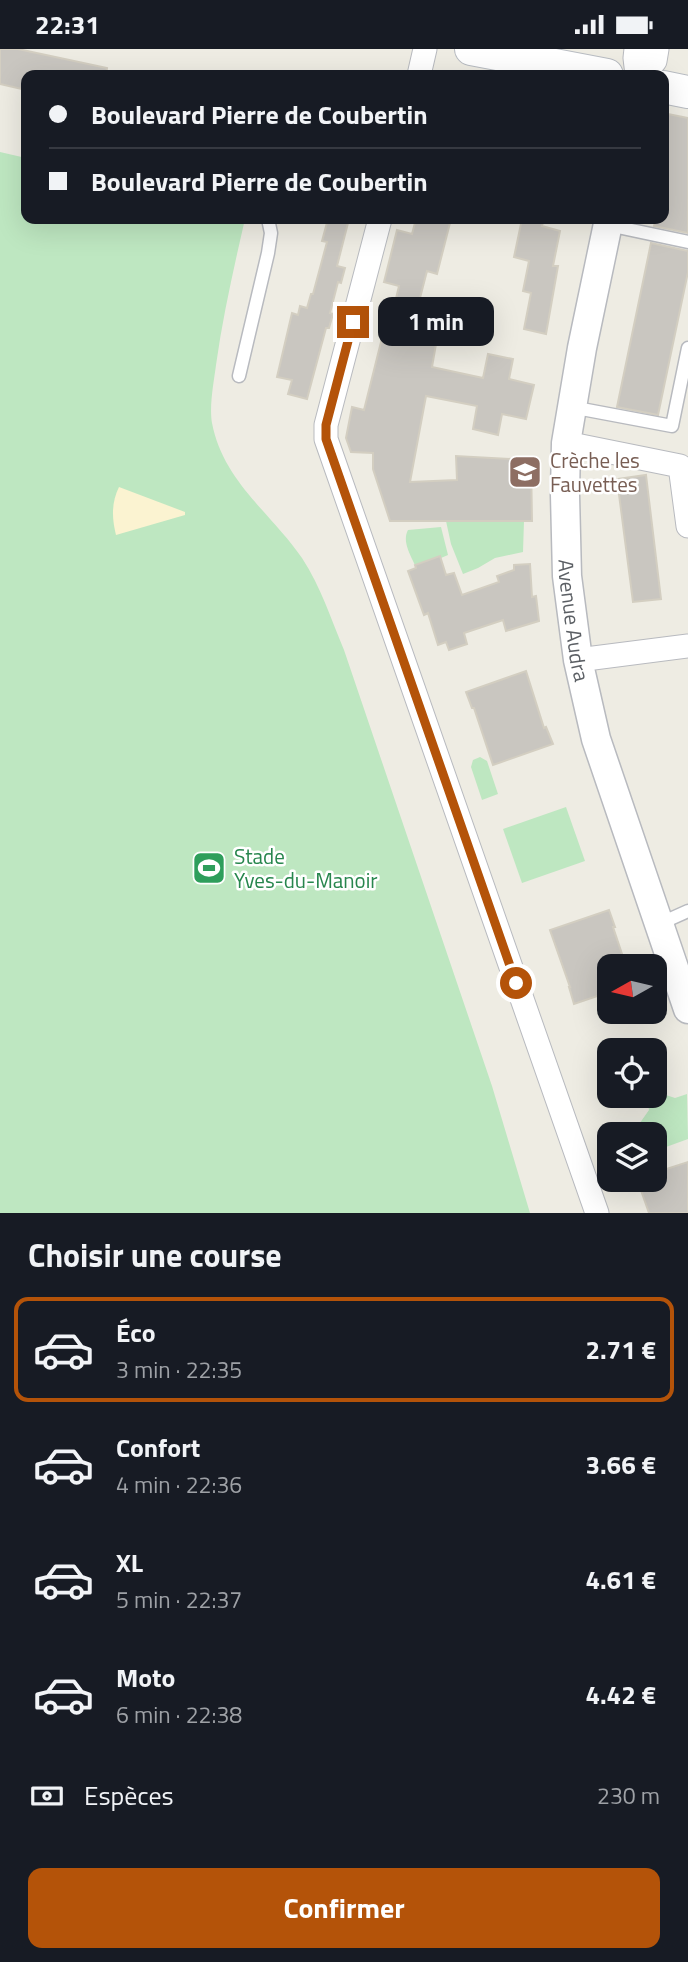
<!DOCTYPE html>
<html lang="fr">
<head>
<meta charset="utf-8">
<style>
  :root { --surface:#171b24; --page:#242831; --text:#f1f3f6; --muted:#9ea1a6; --line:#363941; --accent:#b45309 }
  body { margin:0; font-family:"Titillium Web",sans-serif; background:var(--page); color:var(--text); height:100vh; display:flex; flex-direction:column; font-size:26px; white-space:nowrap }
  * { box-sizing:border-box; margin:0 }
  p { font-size:23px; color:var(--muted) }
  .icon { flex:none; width:38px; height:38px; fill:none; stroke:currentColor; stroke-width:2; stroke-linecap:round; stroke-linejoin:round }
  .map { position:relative; height:1164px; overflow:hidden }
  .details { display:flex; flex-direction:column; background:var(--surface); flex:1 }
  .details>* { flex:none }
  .banner { position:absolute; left:21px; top:21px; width:648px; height:154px; border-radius:14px; box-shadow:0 7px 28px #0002; display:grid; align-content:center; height:154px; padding:0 28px; background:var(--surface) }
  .needle { width:46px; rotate:262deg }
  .buttons { position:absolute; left:597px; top:905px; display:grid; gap:14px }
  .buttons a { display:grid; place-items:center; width:70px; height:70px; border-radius:14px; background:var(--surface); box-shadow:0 7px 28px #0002; font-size:35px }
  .end { position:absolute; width:32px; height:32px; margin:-16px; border:9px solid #b45309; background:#fff; box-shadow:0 0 0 4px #fff }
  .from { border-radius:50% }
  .bubble { position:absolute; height:49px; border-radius:14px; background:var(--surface); box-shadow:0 7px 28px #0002; font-size:23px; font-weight:700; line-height:49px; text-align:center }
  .banner b { display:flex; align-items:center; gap:24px; height:66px; font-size:26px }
  .banner b+b { border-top:2px solid var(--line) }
  .banner i { width:18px; height:18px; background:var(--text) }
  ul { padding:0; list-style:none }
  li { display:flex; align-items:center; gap:21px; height:105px; margin:0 14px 10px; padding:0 14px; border:4px solid transparent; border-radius:14px }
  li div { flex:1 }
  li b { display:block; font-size:26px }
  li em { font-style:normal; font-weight:700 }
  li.on { border-color:var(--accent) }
  li>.icon { width:63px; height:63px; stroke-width:1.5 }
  h2 { padding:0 28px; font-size:32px; line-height:84px }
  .pay { display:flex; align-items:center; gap:18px; height:77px; padding:0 28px; font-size:26px }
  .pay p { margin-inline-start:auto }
  .button { display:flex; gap:14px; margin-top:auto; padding:14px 28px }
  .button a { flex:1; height:80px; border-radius:14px; background:var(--accent); color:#fff; font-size:28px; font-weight:700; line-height:80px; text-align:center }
  .status { display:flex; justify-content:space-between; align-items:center; height:49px; padding:0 35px; background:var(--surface); direction:ltr }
  .status svg { height:19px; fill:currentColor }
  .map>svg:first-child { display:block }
  .green { fill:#bee7c1 }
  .sand { fill:#fbf3d1 }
  .building { fill:#c9c6c0; stroke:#d3cec1; stroke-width:2 }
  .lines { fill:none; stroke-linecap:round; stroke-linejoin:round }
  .service-casing { stroke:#b8babf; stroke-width:15 }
  .minor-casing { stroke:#b8babf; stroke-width:25 }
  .tertiary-casing { stroke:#b8babf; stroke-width:31 }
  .secondary-casing { stroke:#b8bcc2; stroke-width:34 }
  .service { stroke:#fff; stroke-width:12 }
  .minor { stroke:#fff; stroke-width:23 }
  .tertiary { stroke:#fff; stroke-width:28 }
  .secondary { stroke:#fff; stroke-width:32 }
  .route { stroke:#b45309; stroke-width:9 }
  .labels { text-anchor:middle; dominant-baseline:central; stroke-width:5; stroke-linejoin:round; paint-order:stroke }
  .education-label { font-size:21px; fill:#785e54; stroke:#fff; text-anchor:start }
  .street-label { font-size:21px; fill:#5b5f64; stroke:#fff }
  .leisure-label { font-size:21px; fill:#27864d; stroke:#fff; text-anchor:start }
</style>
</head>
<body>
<div class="status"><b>22:31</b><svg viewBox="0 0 49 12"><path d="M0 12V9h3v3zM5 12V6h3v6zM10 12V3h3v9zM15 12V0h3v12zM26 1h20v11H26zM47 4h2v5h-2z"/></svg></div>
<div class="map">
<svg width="688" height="1164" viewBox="0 0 688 1164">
  <rect width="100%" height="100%" fill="#eeece3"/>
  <g class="green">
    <path d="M 0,103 L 26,109 L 26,170 L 245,170 C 234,218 223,266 216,316 C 214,332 209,357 212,374 C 223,432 271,464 302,509 C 321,538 331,570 344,601 L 492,1037 L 530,1164 L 0,1164 Z"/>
    <polygon points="449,469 524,472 523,503 495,509 478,519 463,525 451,495 446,472"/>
    <path d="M 441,478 L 448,506 L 441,509 L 439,507 L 415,516 C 410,505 402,492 408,481 Z"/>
    <polygon points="480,708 487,712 498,745 482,751 471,718 473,711"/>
    <polygon points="566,758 585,812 522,834 503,780"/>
    <polygon points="657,1043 675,1049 687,1045 688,1090 655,1102 654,1085 636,1085 635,1081 649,1061 648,1056"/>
  </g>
  <path class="sand" d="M 119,438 L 185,463 L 185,466 L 116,486 C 112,470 111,454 119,438 Z"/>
  <g class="building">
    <polygon points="0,0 18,0 107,19 106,26 26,26 26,41 0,35"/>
    <polygon points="663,64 688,69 688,184 654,177 656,170 663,170"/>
    <polygon points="328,170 349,170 337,217 345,219 341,234 338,233 330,264 333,265 329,279 326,279 307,350 288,345 292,331 277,328 292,264 298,266 300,257 307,259 311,245 313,245 327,193 322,192"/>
    <polygon points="416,170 451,170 437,225 427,222 414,272 439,278 432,318 483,329 488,305 513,310 509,330 534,336 526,370 502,365 498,386 473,380 477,357 426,347 410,433 457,431 456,407 531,411 532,472 390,472 373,420 373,404 351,403 346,389 352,358 364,361 388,265 392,266 399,237 384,233 397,181 412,185"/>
    <polygon points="522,170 544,170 542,177 560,182 553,217 558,217 546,285 524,280 531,244 523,242 529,212 514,208"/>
    <polygon points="651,194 688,202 688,223 658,366 617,358"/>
    <polygon points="646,426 661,550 633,553 617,430"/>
    <polygon points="440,507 446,526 454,524 462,546 499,533 497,527 514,521 514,516 530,515 532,548 536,547 539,572 506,582 503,571 464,584 467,595 449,601 446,593 438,596 428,564 424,566 408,522 416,519 415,516"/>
    <polygon points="526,622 544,679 546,678 553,695 493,716 474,659 472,659 466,643"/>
    <polygon points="609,861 615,878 613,878 626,917 609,917 609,943 574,955 569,938 570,938 550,881"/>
    <polygon points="688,1113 688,1164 649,1164 637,1130 654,1130 654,1124"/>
  </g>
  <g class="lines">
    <defs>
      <g id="service">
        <polyline points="608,176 688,193"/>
        <polyline points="239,327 268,204 271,184 268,170"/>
        <polyline points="571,358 672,377 688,299"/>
        <polyline points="659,875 688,862"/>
      </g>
      <g id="minor">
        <polyline points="636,0 635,9 637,26"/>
        <polyline points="419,26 425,0"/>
        <polyline points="644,26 655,12 657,0"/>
        <polyline points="380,170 326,376 326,390 597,1164"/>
        <polyline points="566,394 680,417 688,477"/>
        <polyline points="578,611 688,597"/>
      </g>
      <g id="tertiary">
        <path id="s1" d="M 609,170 L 582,299 L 566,394 L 565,446 L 567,527 L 578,611 L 596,690 L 688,960"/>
      </g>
      <g id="secondary">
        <polyline points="471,0 607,26"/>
        <polyline points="663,38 688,43"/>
      </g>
    </defs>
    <use href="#service" class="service-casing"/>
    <use href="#minor" class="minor-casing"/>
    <use href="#tertiary" class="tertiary-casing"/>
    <use href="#secondary" class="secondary-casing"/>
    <use href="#service" class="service"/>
    <use href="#minor" class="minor"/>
    <use href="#tertiary" class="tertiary"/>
    <use href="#secondary" class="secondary"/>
  </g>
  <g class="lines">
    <polyline class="route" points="353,273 326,376 326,390 516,934"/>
  </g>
  <defs>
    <symbol id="school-square" viewBox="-11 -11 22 22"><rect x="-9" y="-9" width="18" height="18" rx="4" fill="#8d6e63" stroke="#fff"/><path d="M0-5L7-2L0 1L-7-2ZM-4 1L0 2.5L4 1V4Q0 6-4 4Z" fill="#fff"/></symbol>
    <symbol id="stadium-square" viewBox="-11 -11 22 22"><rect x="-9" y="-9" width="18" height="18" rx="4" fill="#2e9e5b" stroke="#fff"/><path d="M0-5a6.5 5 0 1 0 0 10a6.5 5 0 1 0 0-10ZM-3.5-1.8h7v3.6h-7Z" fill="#fff"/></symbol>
  </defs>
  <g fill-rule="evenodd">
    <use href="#school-square" x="506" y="404" width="38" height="38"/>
    <use href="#stadium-square" x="190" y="800" width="38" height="38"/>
  </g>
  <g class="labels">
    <g class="education-label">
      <text x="550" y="411">Crèche les<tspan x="550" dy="24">Fauvettes</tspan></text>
    </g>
    <g class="street-label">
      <text stroke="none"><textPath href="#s1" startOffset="406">Avenue Audra</textPath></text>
    </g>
    <g class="leisure-label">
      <text x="234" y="807">Stade<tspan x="234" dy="24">Yves-du-Manoir</tspan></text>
    </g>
  </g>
</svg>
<div class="buttons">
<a><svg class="needle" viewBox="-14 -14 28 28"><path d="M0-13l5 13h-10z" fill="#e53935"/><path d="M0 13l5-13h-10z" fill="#9ea1a6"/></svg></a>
<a><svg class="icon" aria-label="locate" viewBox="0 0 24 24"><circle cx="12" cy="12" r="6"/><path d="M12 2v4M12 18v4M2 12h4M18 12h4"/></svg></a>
<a><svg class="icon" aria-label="layers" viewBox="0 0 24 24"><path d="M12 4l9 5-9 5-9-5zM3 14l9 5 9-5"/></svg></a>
</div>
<i class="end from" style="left:516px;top:934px"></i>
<i class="end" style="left:353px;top:273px"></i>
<div class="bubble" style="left:378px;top:248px;width:116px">1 min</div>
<div class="banner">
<b><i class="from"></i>Boulevard Pierre de Coubertin</b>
<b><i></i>Boulevard Pierre de Coubertin</b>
</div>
</div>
<section class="details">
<h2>Choisir une course</h2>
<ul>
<li class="on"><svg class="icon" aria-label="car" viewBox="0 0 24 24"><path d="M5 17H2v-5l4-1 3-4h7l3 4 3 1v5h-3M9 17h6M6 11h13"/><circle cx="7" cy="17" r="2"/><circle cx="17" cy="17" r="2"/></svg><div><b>Éco</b><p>3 min · 22:35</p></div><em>2.71 €</em></li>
<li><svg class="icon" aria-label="car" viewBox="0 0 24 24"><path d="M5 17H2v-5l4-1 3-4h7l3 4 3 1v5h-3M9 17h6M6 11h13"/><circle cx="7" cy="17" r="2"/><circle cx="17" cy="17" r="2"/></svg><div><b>Confort</b><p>4 min · 22:36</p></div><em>3.66 €</em></li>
<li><svg class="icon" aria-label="car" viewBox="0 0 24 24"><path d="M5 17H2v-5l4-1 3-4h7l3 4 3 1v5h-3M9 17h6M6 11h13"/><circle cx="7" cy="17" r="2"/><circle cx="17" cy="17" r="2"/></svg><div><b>XL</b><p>5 min · 22:37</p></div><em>4.61 €</em></li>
<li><svg class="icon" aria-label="car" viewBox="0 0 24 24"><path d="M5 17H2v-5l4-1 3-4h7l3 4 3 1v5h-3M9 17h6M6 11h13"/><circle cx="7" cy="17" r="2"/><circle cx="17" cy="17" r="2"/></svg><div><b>Moto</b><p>6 min · 22:38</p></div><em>4.42 €</em></li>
</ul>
<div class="pay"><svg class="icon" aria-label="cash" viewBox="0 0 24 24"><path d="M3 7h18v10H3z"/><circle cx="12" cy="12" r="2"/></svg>Espèces<p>230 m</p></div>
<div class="button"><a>Confirmer</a></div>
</section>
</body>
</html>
